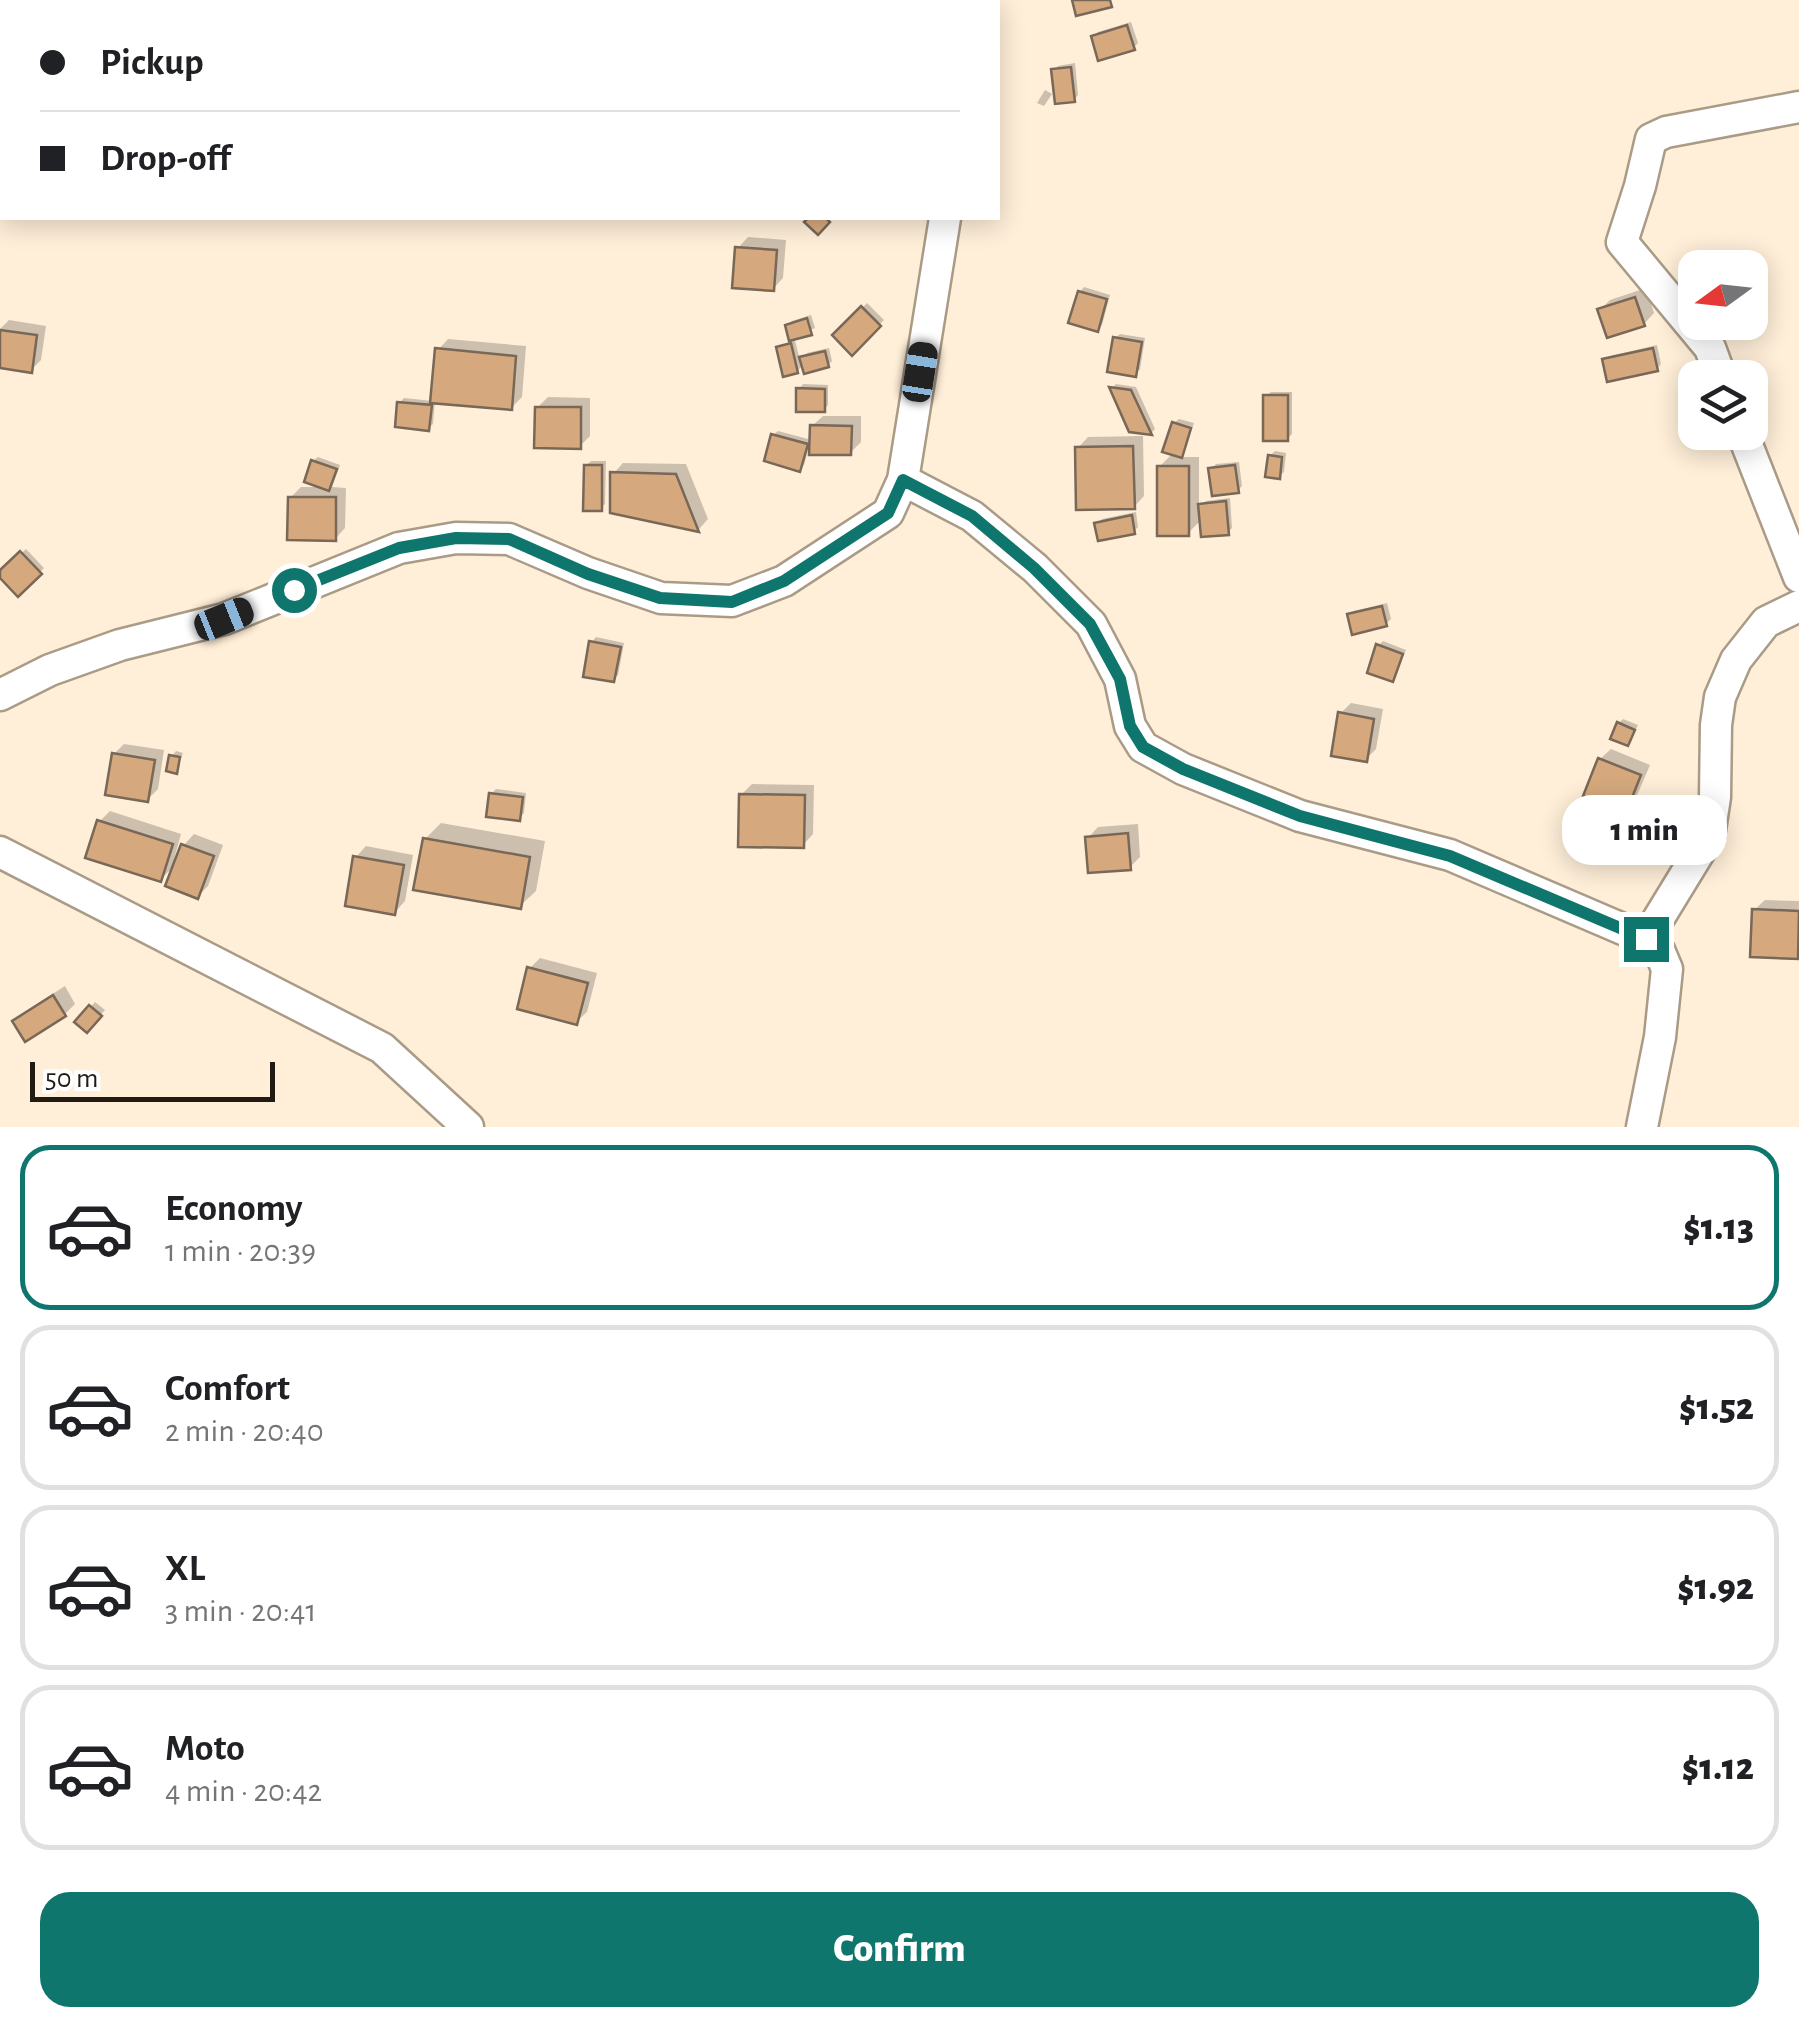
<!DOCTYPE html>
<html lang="en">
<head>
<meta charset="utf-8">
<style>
  :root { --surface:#fff; --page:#f6f6f6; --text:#202124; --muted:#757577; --line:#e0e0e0; --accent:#0f766e }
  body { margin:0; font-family:"Alegreya Sans",sans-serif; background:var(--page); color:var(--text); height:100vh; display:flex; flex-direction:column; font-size:38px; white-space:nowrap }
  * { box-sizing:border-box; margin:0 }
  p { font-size:32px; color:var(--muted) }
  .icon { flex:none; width:55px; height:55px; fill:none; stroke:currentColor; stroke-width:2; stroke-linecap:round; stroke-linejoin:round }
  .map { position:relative; height:1127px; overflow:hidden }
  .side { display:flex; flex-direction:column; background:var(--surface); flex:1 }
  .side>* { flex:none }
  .banner { position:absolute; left:0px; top:0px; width:1000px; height:220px; box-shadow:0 5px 25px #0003; display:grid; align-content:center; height:220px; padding:0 40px; background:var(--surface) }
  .needle { width:65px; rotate:255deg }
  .fabs { position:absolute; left:1678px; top:250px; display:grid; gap:20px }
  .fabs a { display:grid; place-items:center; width:90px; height:90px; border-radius:20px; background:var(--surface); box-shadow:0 5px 25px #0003; font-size:50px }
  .scale { position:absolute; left:30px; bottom:25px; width:245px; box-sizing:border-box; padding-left:10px; border:5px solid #211b14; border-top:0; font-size:28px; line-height:35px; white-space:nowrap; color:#211b14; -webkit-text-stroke:8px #fff; paint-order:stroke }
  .end { position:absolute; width:45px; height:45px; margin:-22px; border:12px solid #0f766e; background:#fff; box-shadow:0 0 0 5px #fff }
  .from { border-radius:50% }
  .bubble { position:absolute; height:70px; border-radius:30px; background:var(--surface); box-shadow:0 5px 25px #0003; font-size:32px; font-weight:800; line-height:70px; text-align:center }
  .car { position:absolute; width:30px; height:60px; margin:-30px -15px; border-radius:12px; box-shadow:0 0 8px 2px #0007; background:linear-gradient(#222 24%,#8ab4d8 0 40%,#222 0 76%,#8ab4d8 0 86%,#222 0) }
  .banner b { display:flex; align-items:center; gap:35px; height:95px; font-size:38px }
  .banner b+b { border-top:2px solid var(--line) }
  .banner i { width:25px; height:25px; background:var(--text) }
  ul { padding:18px 0 0; list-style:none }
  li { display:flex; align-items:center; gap:30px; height:165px; margin:0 20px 15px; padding:0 20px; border:5px solid var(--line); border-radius:30px }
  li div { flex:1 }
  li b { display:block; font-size:38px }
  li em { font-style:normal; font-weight:800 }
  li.on { border-color:var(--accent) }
  li>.icon { width:90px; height:90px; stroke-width:1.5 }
  .primary-button { display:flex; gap:20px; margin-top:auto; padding:20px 40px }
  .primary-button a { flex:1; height:115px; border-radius:30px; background:var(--accent); color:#fff; font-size:40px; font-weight:800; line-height:115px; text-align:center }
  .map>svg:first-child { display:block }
  .shadow { fill:#0003 }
  .building { fill:#d5a97d; stroke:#796757; stroke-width:2.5 }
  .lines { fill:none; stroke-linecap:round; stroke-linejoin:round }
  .street-casing { stroke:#aa9b87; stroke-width:35 }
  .street { stroke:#fff; stroke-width:30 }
  .route { stroke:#0f766e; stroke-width:12 }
</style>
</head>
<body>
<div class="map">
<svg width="1799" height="1127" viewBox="0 0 1799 1127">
  <rect width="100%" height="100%" fill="#ffefd9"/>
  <g class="shadow">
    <polygon points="1131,22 1138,43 1133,48 1094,37 1098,32"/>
    <polygon points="1075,63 1078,95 1074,100 1054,70 1058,66"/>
    <polygon points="1045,90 1052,94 1044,106 1037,103"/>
    <polygon points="748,237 786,240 783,278 773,289 738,248"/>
    <polygon points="1084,287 1110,295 1102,325 1097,329 1080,292"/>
    <polygon points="1646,288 1654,313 1644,324 1600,310 1610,300"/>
    <polygon points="867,303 884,320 852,352 835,335"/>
    <polygon points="811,315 815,328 794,337 800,360 807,353 829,348 832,361 828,365 804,364 797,371 779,348 792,341 787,326 792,321"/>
    <polygon points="9,320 46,326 41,360 31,370 0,366 0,329"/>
    <polygon points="1120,334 1145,338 1140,369 1135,374 1115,338"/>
    <polygon points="448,339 526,346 522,397 511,408 435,401 433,424 428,428 399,403 404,398 433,401 438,350"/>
    <polygon points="1657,345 1661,364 1657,369 1605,360 1610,356"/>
    <polygon points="803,384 828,385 828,405 824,410 799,389"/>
    <polygon points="1116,384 1136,387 1155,429 1151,433 1131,429 1112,388"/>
    <polygon points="1271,392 1292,392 1292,434 1287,439 1266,396"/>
    <polygon points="548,397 590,398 590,436 580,446 537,408"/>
    <polygon points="823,416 861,416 861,442 850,453 810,442 804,465 799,469 773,435 778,431 812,440 812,426"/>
    <polygon points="1179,419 1194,423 1185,451 1180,457 1199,457 1199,507 1206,501 1230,498 1232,528 1228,532 1202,519 1188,533 1159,467 1173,453 1174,423"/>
    <polygon points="1143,436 1144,496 1134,507 1078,448 1088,437"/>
    <polygon points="1275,451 1286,453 1284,472 1279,476 1270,456"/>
    <polygon points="318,457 340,465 332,487 346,488 345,528 335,539 290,498 301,487 324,487 313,461"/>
    <polygon points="591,461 606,461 605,504 601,508 586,466"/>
    <polygon points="1239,462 1242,486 1237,491 1211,469 1216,464"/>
    <polygon points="623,463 686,464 708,519 699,529 612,511 613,474"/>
    <polygon points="1136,512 1138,527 1134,531 1097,524 1102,519"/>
    <polygon points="26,549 44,568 18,594 0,573"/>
    <polygon points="1387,603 1391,619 1386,624 1350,615 1354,611"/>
    <polygon points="596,637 624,643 618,675 613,680 592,642"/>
    <polygon points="1383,641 1406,650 1393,679 1378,646"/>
    <polygon points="1351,703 1383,709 1376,749 1366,759 1340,714"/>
    <polygon points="1623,719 1638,725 1628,744 1619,723"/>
    <polygon points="124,744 164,750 158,789 148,799 114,754"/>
    <polygon points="1611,749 1650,765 1635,800 1625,810 1600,759"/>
    <polygon points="176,751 183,753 176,771 172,756"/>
    <polygon points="752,784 814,785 813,834 803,845 741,795"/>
    <polygon points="496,789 526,793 524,813 519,818 491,794"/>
    <polygon points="110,811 181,834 174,859 178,860 184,845 194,834 223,845 208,886 198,896 177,863 160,880 99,822"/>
    <polygon points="441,823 545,841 536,891 520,906 425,839"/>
    <polygon points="1138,824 1140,857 1130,867 1088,838 1098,827"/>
    <polygon points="366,846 413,855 405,901 395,912 356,857"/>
    <polygon points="1765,900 1799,901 1797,956 1754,910"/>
    <polygon points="540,958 597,973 587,1012 576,1022 530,968"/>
    <polygon points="65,986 75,1004 65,1014 15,1021 26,1011"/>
    <polygon points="95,1002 105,1010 87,1030 78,1022"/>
  </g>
  <g class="building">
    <polygon points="1072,0 1110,0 1112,7 1076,16"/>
    <polygon points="1127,25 1135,50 1098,61 1091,36"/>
    <polygon points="1071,67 1075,102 1055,104 1051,69"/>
    <polygon points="808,218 826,218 830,222 818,235 804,222"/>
    <polygon points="735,247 777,250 774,291 732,288"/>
    <polygon points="1078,291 1107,299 1098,332 1068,323"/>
    <polygon points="1635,297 1645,326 1607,338 1597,309"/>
    <polygon points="861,306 881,326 852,356 832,335"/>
    <polygon points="807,318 812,335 789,341 785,325"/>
    <polygon points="0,330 37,335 32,373 0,368"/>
    <polygon points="1113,337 1142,342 1136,377 1107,372"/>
    <polygon points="791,343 798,373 783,377 776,347"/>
    <polygon points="435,348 516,356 512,410 430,403"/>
    <polygon points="1653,348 1658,371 1607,382 1602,359"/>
    <polygon points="825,351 829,367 804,374 799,357"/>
    <polygon points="1109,387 1131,390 1152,435 1129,432"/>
    <polygon points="796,388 825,389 825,412 796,412"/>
    <rect x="1263" y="395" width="25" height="46"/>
    <polygon points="397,402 432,405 429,431 395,427"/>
    <polygon points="535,407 581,407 581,449 534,448"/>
    <polygon points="1172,422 1191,428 1182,458 1162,452"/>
    <polygon points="810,425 852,426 851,455 809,455"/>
    <polygon points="771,434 808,444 800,472 764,461"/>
    <polygon points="1133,446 1135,509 1076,510 1075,447"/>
    <polygon points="1268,455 1282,457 1280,479 1265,477"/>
    <polygon points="311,460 337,469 329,491 304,482"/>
    <polygon points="584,465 602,465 602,511 583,511"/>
    <polygon points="1235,465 1239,493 1212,496 1208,468"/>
    <rect x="1157" y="466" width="32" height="70"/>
    <polygon points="610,472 676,474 699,532 610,513"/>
    <polygon points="288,497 336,497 336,541 287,540"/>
    <polygon points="1226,501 1229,535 1201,537 1198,504"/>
    <polygon points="1132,515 1135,534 1098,541 1094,523"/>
    <polygon points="20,551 42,574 18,597 0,578 0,570"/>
    <polygon points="1382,606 1387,626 1352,635 1347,614"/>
    <polygon points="589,641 621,647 614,682 583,677"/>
    <polygon points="1376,644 1403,654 1393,682 1367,673"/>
    <polygon points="1338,712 1374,719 1367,762 1331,756"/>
    <polygon points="1617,722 1635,730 1628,746 1610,739"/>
    <polygon points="112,753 155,760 148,802 105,795"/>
    <polygon points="169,755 180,757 177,774 166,771"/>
    <polygon points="1598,758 1641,775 1626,813 1583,796"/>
    <polygon points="489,793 523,797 520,821 486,817"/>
    <polygon points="739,794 805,795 804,848 738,847"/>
    <polygon points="97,820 173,844 161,882 85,858"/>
    <polygon points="1128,833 1131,870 1088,873 1085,837"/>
    <polygon points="423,838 530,857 521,909 413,890"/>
    <polygon points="181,844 214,856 198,899 165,886"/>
    <polygon points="353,856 404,865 395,915 345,906"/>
    <polygon points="1752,909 1799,911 1798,959 1750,957"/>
    <polygon points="527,967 588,983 577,1025 517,1009"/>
    <polygon points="53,995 66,1016 25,1042 12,1021"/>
    <polygon points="89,1005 102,1016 87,1033 74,1022"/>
  </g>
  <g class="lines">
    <defs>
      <g id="street">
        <polyline points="545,0 552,2"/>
        <polyline points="640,2 641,0"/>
        <polyline points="981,2 981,0"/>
        <polyline points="1721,378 1710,348 1622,242 1640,186 1651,139 1666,132 1799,107"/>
        <polyline points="1742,432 1799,577"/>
        <polyline points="903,480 972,516 1035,568 1091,624 1120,679 1130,726 1143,747 1183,769 1300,816 1450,855 1646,939 1659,950 1667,969 1660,1037 1642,1127"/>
        <polyline points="0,695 50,670 120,645 224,619 399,548 456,538 509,539 588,573 661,598 732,601 784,581 888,513 903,480 945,218"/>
        <polyline points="0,852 382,1048 468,1127"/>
        <polyline points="1646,939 1709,836 1715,797 1716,725 1720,697 1736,660 1766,622 1799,606"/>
      </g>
    </defs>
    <use href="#street" class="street-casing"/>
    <use href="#street" class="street"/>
  </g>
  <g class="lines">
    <polyline class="route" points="294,590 399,548 456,538 509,539 588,574 660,598 732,602 784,581 888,513 903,480 972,516 1034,568 1090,624 1120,679 1130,726 1143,747 1183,769 1300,816 1450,856 1646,939"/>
  </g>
</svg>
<div class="fabs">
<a><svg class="needle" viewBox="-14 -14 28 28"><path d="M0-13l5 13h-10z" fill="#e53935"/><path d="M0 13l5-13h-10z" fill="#757577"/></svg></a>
<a><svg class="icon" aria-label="layers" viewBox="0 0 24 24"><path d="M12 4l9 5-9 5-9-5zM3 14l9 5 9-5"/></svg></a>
</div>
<div class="scale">50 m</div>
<i class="end from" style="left:294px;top:590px"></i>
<i class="end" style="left:1646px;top:939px"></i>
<div class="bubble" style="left:1562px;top:795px;width:165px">1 min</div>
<i class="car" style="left:920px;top:372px;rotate:9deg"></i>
<i class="car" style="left:224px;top:619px;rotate:68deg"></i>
<div class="banner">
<b><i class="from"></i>Pickup</b>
<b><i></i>Drop-off</b>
</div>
</div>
<section class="side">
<ul>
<li class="on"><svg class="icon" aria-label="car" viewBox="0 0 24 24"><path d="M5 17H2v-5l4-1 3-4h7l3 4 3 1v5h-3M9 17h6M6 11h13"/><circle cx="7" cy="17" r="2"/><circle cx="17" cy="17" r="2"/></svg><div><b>Economy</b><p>1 min · 20:39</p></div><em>$1.13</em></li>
<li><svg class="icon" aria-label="car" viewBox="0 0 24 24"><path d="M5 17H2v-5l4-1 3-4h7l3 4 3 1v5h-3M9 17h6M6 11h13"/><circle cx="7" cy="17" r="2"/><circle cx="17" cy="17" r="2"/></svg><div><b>Comfort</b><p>2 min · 20:40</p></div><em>$1.52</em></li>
<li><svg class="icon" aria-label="car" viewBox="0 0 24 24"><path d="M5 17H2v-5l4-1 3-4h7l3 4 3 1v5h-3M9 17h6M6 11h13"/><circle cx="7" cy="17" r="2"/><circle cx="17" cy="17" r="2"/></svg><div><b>XL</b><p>3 min · 20:41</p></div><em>$1.92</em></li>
<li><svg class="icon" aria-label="car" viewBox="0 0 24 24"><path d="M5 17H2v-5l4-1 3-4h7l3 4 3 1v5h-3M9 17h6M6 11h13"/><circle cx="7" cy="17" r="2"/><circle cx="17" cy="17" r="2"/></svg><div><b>Moto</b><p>4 min · 20:42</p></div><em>$1.12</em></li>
</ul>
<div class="primary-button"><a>Confirm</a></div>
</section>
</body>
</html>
